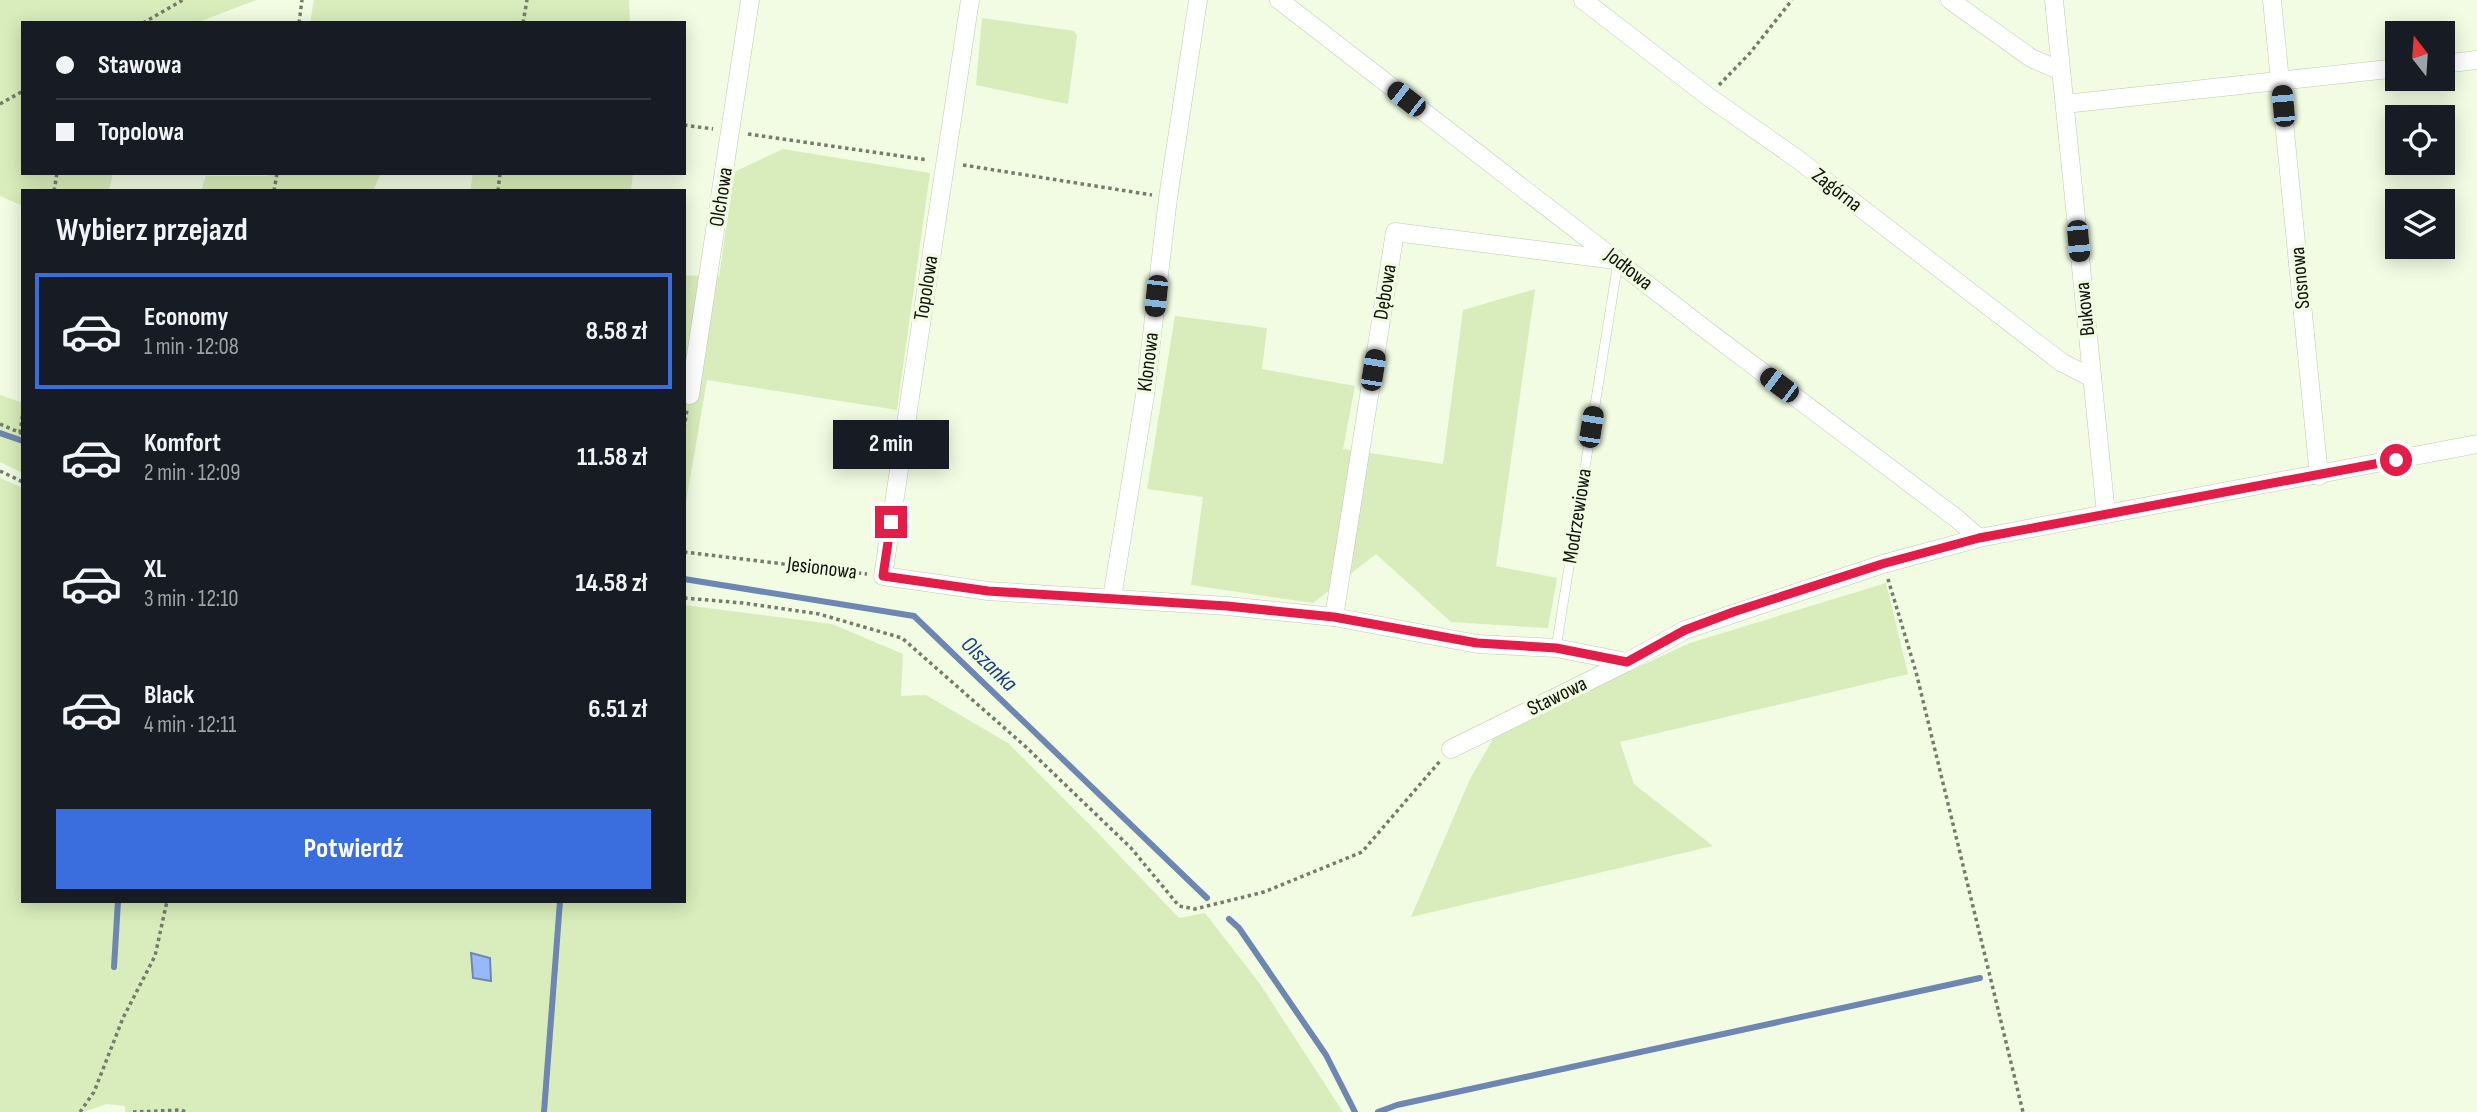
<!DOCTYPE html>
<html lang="pl">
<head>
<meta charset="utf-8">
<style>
  :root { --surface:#171b24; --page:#242831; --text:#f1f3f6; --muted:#9ea1a6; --line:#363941; --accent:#3a6ddd }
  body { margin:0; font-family:"Sofia Sans Condensed",sans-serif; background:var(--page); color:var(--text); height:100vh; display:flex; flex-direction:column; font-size:26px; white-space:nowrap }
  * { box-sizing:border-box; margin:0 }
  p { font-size:23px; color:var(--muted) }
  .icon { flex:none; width:38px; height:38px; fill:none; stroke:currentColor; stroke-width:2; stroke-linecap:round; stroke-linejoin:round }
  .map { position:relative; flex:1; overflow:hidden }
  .side { position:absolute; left:21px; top:189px; width:665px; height:714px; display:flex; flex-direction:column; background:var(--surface); border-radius:0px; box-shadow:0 4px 18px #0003 }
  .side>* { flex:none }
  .top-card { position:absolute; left:21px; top:21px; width:665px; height:154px; border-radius:0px; box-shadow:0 4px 18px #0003; display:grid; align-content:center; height:154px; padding:0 35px; background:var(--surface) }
  .needle { width:46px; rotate:343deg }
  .tools { position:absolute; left:2385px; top:21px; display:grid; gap:14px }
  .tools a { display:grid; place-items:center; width:70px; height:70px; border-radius:0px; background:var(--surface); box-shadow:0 4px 18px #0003; font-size:35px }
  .end { position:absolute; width:32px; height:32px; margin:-16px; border:9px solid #e11d48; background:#fff; box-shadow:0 0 0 4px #fff }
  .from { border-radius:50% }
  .bubble { position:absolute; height:49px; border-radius:0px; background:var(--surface); box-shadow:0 4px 18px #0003; font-size:23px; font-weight:700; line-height:49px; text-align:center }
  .car { position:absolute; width:21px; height:42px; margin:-21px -10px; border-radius:9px; box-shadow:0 0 5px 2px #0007; background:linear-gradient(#222 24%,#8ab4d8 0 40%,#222 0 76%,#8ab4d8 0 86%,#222 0) }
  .top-card b { display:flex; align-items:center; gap:24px; height:66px; font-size:26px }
  .top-card b+b { border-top:2px solid var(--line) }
  .top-card i { width:18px; height:18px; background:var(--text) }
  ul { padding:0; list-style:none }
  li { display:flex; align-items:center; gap:21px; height:116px; margin:0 14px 10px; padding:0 21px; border:4px solid transparent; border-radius:0px }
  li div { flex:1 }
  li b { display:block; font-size:26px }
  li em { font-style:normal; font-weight:700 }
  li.current { border-color:var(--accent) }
  li>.icon { width:63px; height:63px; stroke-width:1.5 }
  h2 { padding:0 35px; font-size:32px; line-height:84px }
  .primary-button { display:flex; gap:14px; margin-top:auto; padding:14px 35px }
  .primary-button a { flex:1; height:80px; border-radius:0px; background:var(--accent); color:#fff; font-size:28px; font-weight:700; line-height:80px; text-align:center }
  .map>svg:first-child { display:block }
  .green { fill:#d8edbb }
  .water { fill:#97b8f9; stroke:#6e86b2; stroke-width:2 }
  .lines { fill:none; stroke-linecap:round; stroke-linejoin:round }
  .stream { stroke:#6e86b2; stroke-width:6 }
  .service-casing { stroke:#bfcab1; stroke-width:10 }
  .minor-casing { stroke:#bfcab1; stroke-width:19 }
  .path { stroke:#757c6c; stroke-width:3.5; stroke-dasharray:3.5 3.5; stroke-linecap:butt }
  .service { stroke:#fff; stroke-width:9 }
  .minor { stroke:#fff; stroke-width:18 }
  .route { stroke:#e11d48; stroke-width:9 }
  .labels { text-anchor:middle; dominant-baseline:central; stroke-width:7; stroke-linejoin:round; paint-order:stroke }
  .street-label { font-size:21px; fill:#10130b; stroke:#f1fce3 }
  .water-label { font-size:23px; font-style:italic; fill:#1d3f89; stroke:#f1fce3 }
</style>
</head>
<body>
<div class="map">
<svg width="2477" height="1112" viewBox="0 0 2477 1112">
  <rect width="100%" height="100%" fill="#f1fce3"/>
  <g class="green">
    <polygon points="0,0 256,0 196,23 23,23 23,173 113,173 109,191 23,191 23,206 0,196"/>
    <polygon points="314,0 629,0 630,23 310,23"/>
    <polygon points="982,18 1074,31 1077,35 1068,104 976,85"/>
    <polygon points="783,149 930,173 897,410 707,380 684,513 684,275 719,277 734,172"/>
    <polygon points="270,173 381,173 373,191 201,191 206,176 268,176"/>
    <polygon points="473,173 633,173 631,191 470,191"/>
    <polygon points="1535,289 1496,566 1557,578 1548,628 1451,622 1376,554 1313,603 1191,585 1203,497 1147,489 1175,316 1267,328 1262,369 1355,386 1343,449 1443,464 1463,310"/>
    <polygon points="0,395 23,403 23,473 0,462"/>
    <polygon points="0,478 23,488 23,901 684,901 684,605 832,624 903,654 901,696 926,695 1008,743 1095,830 1179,918 1205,913 1260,984 1343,1112 125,1112 125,1106 106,1104 84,1112 0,1112"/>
    <polygon points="1886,583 1908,674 1620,742 1634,784 1713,846 1411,917 1470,779 1497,732 1690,643"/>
  </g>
  <polygon class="water" points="471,953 490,958 491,981 473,978"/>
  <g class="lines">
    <g class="stream">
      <polyline points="0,433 23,441"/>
      <polyline points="684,579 914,616 1207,898"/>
      <polyline points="1229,919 1239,928 1326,1055 1355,1112"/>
      <polyline points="114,967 118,901"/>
      <polyline points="544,1112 560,901"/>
      <polyline points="1378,1112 1397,1105 1980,978"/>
    </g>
    <defs>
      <polyline id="service" points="1556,648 1618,262"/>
      <g id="minor">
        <polyline points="970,0 883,576 988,591 1227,606 1334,617 1477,644 1556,648 1627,662"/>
        <polyline points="1279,0 1705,329 1956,518 1979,538"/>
        <polyline points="1583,0 1710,98 1796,158 2061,362 2092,378"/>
        <polyline points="1950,0 2031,58 2061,71"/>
        <polyline points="2054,0 2106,514"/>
        <polyline points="2272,0 2319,476"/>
        <polyline points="2443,64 2477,60"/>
        <polyline points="2065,104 2398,68"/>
        <polyline points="690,395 750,0"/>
        <polyline points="1112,598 1145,395 1168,198 1198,0"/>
        <polyline points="1334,617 1395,232 1616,260"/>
        <polyline points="1451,749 1627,662 1685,630 1883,564 1979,538 2477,444"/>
      </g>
    </defs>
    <use href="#service" class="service-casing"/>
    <use href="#minor" class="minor-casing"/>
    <g class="path">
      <polyline points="143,23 183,0"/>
      <polyline points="299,23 302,0"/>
      <polyline points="523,23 527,0"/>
      <polyline points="1719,85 1750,53 1792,0"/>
      <polyline points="0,104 23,91"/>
      <polyline points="684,125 713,129"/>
      <polyline points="748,134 928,160"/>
      <polyline points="963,165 1152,195"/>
      <polyline points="54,191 57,173"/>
      <polyline points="274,191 277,173"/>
      <polyline points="498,191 500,173"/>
      <polyline points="0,424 23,434"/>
      <polyline points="684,428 687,410"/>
      <polyline points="20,433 23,412"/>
      <polyline points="0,471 23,482"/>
      <polyline points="684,552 867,574"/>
      <polyline points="1888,579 1916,672 2023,1112"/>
      <polyline points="684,598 743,603 819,614 902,638 1026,747 1131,848 1179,906 1195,909 1264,892 1362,852 1440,761"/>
      <polyline points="80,1112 94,1092 123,1018 155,956 167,901"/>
      <polyline points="133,1112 181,1110 186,1112"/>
    </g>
    <use href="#service" class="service"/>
    <use href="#minor" class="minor"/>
  </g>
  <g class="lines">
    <polyline class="route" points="891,522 883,576 988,591 1227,606 1334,617 1477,643 1556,648 1627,662 1685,630 1733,612 1882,564 1979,538 2396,460"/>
  </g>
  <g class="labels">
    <g class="street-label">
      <text transform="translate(1837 190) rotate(38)">Zagórna</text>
      <text transform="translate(721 197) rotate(-81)">Olchowa</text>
      <text transform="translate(1629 269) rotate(38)">Jodłowa</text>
      <text transform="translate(2300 278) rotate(-95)">Sosnowa</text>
      <text transform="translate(926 288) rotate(-81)">Topolowa</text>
      <text transform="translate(1385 292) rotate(-81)">Dębowa</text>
      <text transform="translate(2085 309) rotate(-96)">Bukowa</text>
      <text transform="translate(1148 362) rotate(-83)">Klonowa</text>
      <text transform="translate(1577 516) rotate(-81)">Modrzewiowa</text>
      <text transform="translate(822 568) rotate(7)">Jesionowa</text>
      <text transform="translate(1557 696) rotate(-26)">Stawowa</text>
    </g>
    <g class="water-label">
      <text transform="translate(989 664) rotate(44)">Olszanka</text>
    </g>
  </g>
</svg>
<div class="tools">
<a><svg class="needle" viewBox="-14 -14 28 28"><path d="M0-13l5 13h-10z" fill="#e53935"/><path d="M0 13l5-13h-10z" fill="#9ea1a6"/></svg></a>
<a><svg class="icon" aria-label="locate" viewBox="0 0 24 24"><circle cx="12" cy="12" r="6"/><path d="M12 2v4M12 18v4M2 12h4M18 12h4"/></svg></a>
<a><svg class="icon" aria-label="layers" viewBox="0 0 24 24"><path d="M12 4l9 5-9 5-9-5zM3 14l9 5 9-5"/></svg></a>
</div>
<i class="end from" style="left:2396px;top:460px"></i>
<i class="end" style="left:891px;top:522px"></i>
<div class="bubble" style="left:833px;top:420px;width:116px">2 min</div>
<i class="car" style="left:1406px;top:99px;rotate:308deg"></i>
<i class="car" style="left:2283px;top:106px;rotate:355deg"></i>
<i class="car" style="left:2078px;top:241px;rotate:175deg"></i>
<i class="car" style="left:1156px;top:296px;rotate:186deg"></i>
<i class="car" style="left:1373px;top:370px;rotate:9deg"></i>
<i class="car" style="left:1779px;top:385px;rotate:307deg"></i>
<i class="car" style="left:1591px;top:427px;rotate:9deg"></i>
<div class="top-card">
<b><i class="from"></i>Stawowa</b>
<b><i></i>Topolowa</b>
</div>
<section class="side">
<h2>Wybierz przejazd</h2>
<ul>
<li class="current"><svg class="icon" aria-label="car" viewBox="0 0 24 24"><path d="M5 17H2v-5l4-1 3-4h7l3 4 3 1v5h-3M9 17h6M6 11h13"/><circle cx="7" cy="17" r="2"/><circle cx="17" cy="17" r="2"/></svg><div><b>Economy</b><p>1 min · 12:08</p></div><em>8.58 zł</em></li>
<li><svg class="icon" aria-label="car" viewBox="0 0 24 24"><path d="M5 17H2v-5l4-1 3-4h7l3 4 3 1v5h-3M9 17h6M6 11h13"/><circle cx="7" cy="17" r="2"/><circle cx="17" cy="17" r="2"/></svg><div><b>Komfort</b><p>2 min · 12:09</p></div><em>11.58 zł</em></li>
<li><svg class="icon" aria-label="car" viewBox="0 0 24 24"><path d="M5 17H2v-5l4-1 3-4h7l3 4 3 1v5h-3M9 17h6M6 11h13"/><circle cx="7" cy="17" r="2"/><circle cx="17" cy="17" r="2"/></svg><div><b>XL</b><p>3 min · 12:10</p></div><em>14.58 zł</em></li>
<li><svg class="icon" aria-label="car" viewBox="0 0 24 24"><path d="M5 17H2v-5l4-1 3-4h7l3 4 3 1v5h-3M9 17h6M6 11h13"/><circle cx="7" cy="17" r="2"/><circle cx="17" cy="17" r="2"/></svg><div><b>Black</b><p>4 min · 12:11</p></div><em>6.51 zł</em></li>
</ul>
<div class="primary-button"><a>Potwierdź</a></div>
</section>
</div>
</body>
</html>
